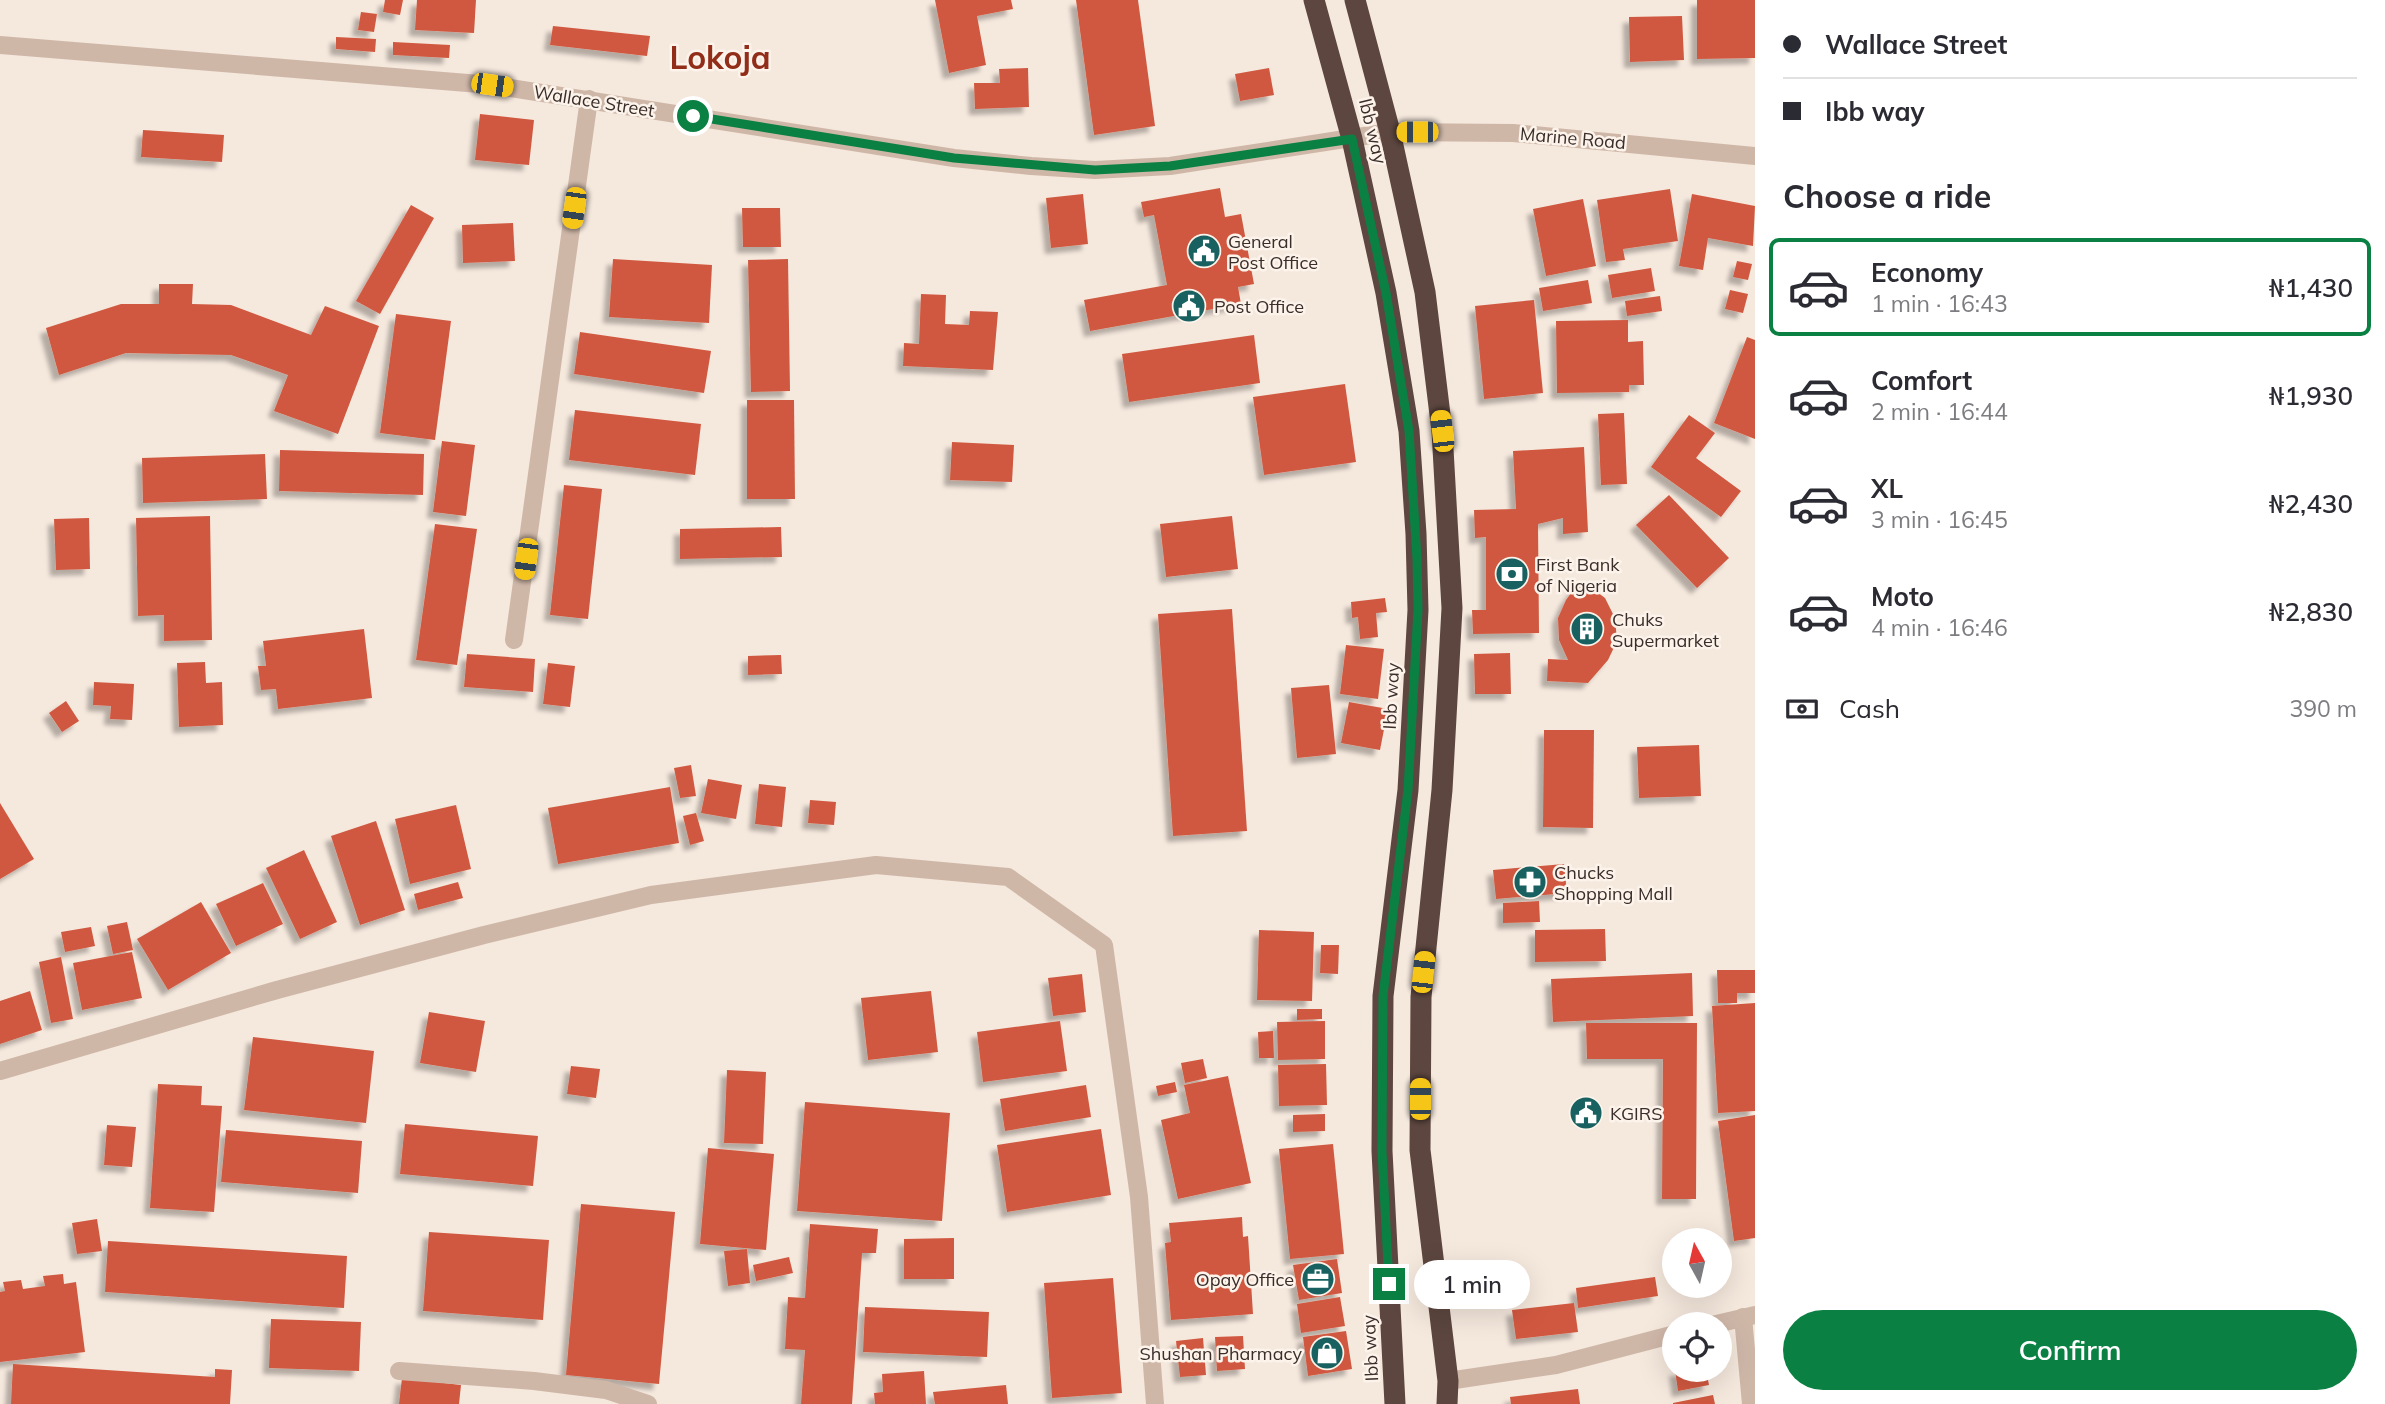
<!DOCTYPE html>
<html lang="en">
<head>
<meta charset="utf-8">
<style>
  :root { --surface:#fff; --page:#f2f2f3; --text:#2b2b33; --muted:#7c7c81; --line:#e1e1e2; --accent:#0b8043 }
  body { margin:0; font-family:Mulish,sans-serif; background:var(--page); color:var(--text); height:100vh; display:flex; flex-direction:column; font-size:26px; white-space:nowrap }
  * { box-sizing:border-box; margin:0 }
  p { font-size:23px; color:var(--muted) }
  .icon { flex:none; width:38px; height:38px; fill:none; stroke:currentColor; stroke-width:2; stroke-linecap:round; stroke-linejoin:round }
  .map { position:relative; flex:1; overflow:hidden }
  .panel { display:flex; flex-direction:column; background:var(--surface); width:630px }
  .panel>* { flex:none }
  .top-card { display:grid; align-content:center; height:154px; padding:0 28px; background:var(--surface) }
  .needle { width:46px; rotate:352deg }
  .buttons { position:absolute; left:1662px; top:1228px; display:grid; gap:14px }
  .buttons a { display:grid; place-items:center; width:70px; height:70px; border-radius:50%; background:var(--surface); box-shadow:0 7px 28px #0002; font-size:35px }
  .end { position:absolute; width:32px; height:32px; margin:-16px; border:9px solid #0b8043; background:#fff; box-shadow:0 0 0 4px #fff }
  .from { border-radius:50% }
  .bubble { position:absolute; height:49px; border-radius:24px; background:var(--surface); box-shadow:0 7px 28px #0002; font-size:23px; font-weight:600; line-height:49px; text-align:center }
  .car { position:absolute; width:21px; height:42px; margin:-21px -10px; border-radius:9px; box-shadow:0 0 5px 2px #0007; background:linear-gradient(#f5c518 24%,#345 0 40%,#f5c518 0 76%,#345 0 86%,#f5c518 0) }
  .top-card b { display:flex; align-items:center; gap:24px; height:66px; font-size:26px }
  .top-card b+b { border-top:2px solid var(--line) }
  .top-card i { width:18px; height:18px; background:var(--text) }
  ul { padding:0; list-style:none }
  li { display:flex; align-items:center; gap:21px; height:98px; margin:0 14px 10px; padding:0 14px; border:4px solid transparent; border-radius:10px }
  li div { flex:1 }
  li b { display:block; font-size:26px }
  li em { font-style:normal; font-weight:600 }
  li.selected { border-color:var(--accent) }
  li>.icon { width:63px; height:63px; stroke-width:1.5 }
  h2 { padding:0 28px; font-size:32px; line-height:84px }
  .pay { display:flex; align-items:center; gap:18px; height:77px; padding:0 28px; font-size:26px }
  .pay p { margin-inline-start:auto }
  .action { display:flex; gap:14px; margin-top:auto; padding:14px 28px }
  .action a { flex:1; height:80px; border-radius:42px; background:var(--accent); color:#fff; font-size:28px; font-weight:600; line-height:80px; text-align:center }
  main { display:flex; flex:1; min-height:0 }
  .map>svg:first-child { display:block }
  .building { fill:#d1583f; filter:url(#shadow) }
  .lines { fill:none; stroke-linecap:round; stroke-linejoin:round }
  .minor { stroke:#cfb7a8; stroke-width:18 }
  .highway { stroke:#5c463f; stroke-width:21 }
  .route { stroke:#0b8043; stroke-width:9 }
  .labels { text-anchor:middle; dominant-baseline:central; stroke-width:5; stroke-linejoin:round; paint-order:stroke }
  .street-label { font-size:18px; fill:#3b2d29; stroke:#fcf3eb }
  .poi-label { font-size:18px; fill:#3b2d29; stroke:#fcf3eb; text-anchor:start }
  .town-label { font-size:32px; font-weight:bold; fill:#922d19; stroke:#fcf3eb }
</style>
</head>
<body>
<main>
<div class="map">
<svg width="1755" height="1404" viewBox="0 0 1755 1404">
  <defs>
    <filter id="shadow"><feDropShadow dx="-6" dy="6" stdDeviation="2" flood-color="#0004"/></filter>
  </defs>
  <rect width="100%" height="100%" fill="#f5e8dd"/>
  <g class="building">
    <polygon points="385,0 403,0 400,15 383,12"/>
    <polygon points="417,0 476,0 474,33 415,30"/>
    <polygon points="935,0 1011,0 1013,9 977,16 986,65 949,73"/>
    <polygon points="1076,0 1138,0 1155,126 1094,135"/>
    <polygon points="1697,0 1755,0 1755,58 1697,59"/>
    <polygon points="361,12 377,14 374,32 358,30"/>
    <polygon points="1682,16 1684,60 1630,62 1629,17"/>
    <polygon points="553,26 650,36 647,56 550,45"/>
    <polygon points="336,37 376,39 375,52 336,49"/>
    <polygon points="393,42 450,45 449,58 393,55"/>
    <polygon points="1028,68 1029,107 975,109 974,83 1000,83 999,69"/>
    <polygon points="1269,68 1274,95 1240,101 1235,74"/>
    <polygon points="480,114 534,120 529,165 475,160"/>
    <polygon points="143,130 224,135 222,162 141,157"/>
    <polygon points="1220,188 1225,217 1241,214 1254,284 1238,287 1241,304 1090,331 1084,300 1167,285 1154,215 1144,217 1141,202"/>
    <polygon points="1670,189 1678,241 1623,249 1625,260 1606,262 1597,200"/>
    <polygon points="1083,194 1088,244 1051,248 1046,198"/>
    <polygon points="1692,194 1755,206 1753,246 1708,238 1703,270 1679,266"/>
    <polygon points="1583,199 1596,266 1546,276 1533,209"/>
    <polygon points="411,205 434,218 380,314 356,301"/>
    <polygon points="742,208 780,208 781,247 743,247"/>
    <polygon points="513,223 515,261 463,263 462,225"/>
    <polygon points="613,259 712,265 709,323 609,317"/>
    <polygon points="788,259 790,391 751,392 748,260"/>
    <polygon points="1737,261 1752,264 1748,280 1733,277"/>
    <polygon points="1651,268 1655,291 1612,298 1608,275"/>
    <polygon points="1588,280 1592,303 1543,311 1539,288"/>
    <polygon points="159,284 193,284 192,304 231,305 311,335 325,306 379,326 338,434 274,411 288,375 231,355 126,353 59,375 46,328 121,304 159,304"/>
    <polygon points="1730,290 1748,294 1743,313 1725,309"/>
    <polygon points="921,294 946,295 945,324 969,325 970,311 998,312 993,370 903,366 904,343 919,344"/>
    <polygon points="1660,296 1662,311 1627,316 1625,301"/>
    <polygon points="1534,300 1543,393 1484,399 1475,306"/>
    <polygon points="396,314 451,321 435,440 380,433"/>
    <polygon points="1628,320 1628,342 1643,341 1644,385 1629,385 1629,392 1557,393 1556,321"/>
    <polygon points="580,332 711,351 704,393 574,374"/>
    <polygon points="1254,335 1260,383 1129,402 1122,354"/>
    <polygon points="1747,337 1755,340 1755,439 1714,423"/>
    <polygon points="1345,384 1356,462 1264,475 1253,397"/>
    <polygon points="747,400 794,400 795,499 747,499"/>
    <polygon points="575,410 701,424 695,475 569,460"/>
    <polygon points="1624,413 1627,484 1601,485 1598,414"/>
    <polygon points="1689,415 1715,433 1696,458 1741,491 1721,517 1651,467"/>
    <polygon points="442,441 475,445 466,516 433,512"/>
    <polygon points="952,442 1014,445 1012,482 950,480"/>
    <polygon points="1584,447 1588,532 1563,534 1563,518 1538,524 1539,633 1473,634 1472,610 1486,610 1486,537 1475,538 1474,510 1516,509 1513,451"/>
    <polygon points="280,450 424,454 423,495 279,491"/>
    <polygon points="265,454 267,499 143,503 142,458"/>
    <polygon points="564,485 602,489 588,619 550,615"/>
    <polygon points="1669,495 1729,558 1697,588 1636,525"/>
    <polygon points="210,516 212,640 164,641 164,615 138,616 136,518"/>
    <polygon points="1232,516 1238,569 1166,577 1160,524"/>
    <polygon points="89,518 90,569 56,570 54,519"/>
    <polygon points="435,524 477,529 457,665 416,660"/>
    <polygon points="781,527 782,557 680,559 680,529"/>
    <polygon points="1580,581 1589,586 1605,598 1615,618 1617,641 1608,660 1588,683 1547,681 1548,659 1568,660 1559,640 1558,618 1566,600"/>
    <polygon points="1385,598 1387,612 1376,613 1378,637 1360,639 1358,617 1352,618 1351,602"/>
    <polygon points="1232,609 1247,831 1173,836 1158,614"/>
    <polygon points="364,629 372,698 278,709 276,689 261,690 258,666 266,666 263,641"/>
    <polygon points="1346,645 1384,649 1378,699 1340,694"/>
    <polygon points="1510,653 1511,694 1475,694 1474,654"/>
    <polygon points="467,654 535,659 533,692 464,687"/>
    <polygon points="781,655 782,674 748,675 748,656"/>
    <polygon points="205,662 206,683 222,682 223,725 179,727 177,663"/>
    <polygon points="548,663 575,666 570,707 543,704"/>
    <polygon points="94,682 134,684 132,720 110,719 111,706 93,705"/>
    <polygon points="1329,685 1336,754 1297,758 1291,688"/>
    <polygon points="66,701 79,721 62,732 49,713"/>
    <polygon points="1349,702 1388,709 1380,750 1341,743"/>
    <polygon points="1544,730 1594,730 1593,828 1543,827"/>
    <polygon points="1699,745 1701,796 1639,798 1637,747"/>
    <polygon points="691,765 696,796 680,798 674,768"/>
    <polygon points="708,779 742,785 736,819 701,813"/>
    <polygon points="759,784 786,787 782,827 755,824"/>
    <polygon points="670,787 679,843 558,864 548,808"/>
    <polygon points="810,800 836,802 834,825 808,823"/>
    <polygon points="0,803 34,859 0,879"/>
    <polygon points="456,805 471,869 410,884 395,819"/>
    <polygon points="696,813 704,841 690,845 683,816"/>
    <polygon points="376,821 405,910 360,925 331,836"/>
    <polygon points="304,850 337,922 300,939 266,868"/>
    <polygon points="1564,864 1567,893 1496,899 1493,870"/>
    <polygon points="458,882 463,898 418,910 414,894"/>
    <polygon points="263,883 283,924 236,946 216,904"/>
    <polygon points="1539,901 1540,922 1503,923 1503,903"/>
    <polygon points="201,902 231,953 168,990 137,939"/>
    <polygon points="127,922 133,950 113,954 107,926"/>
    <polygon points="91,927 95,946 65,952 61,932"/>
    <polygon points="1605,929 1606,961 1535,962 1535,930"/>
    <polygon points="1259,930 1314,932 1312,1001 1257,1000"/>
    <polygon points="1321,945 1339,945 1338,974 1320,973"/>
    <polygon points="132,952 142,998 82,1010 73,963"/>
    <polygon points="61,957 73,1019 51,1023 39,962"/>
    <polygon points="1717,970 1755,970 1755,993 1737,993 1737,1003 1718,1003"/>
    <polygon points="1692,973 1693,1016 1553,1022 1551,979"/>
    <polygon points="1082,974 1086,1012 1053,1016 1048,978"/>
    <polygon points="30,991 42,1030 0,1044 0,1001"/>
    <polygon points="931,991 938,1052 868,1060 861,998"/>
    <polygon points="1755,1003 1755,1111 1718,1113 1712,1006"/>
    <polygon points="1297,1009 1322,1009 1322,1019 1297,1020"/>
    <polygon points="429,1012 485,1021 476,1072 420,1063"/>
    <polygon points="1060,1021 1067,1071 983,1082 977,1032"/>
    <polygon points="1325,1021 1325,1059 1278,1060 1277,1022"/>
    <polygon points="1586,1023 1697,1023 1696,1199 1662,1199 1663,1059 1587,1059"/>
    <polygon points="1273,1031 1274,1058 1259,1058 1258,1032"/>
    <polygon points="253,1037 374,1051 366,1123 244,1110"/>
    <polygon points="1203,1059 1207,1078 1185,1083 1181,1063"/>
    <polygon points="1326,1064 1327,1105 1279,1106 1278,1065"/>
    <polygon points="571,1066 600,1069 596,1098 567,1094"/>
    <polygon points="727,1070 766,1072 763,1144 724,1143"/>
    <polygon points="1228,1076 1251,1183 1178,1199 1161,1120 1190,1113 1184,1085"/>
    <polygon points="1175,1082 1177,1092 1158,1096 1156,1086"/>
    <polygon points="158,1084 202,1086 201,1105 222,1106 214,1212 150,1208"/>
    <polygon points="1086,1085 1091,1117 1005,1131 1000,1099"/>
    <polygon points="805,1102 950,1113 942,1221 797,1211"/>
    <polygon points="1325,1114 1325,1131 1293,1132 1293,1115"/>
    <polygon points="1755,1115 1755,1238 1734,1241 1718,1121"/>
    <polygon points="405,1124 538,1136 533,1186 400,1174"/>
    <polygon points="107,1125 136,1127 132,1167 104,1165"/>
    <polygon points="1101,1129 1111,1195 1007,1212 997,1145"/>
    <polygon points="226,1130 362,1141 358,1193 221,1182"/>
    <polygon points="1333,1144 1344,1254 1290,1259 1279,1149"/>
    <polygon points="708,1148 774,1154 766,1250 700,1244"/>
    <polygon points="581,1204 675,1212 659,1384 566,1375"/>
    <polygon points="1242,1217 1243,1237 1248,1236 1253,1314 1171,1320 1165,1243 1171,1242 1169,1223"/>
    <polygon points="97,1219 102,1251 77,1254 72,1223"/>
    <polygon points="810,1224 878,1229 876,1253 862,1253 852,1404 801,1404 805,1350 785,1349 788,1297 805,1298"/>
    <polygon points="429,1232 549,1240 543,1320 423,1311"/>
    <polygon points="954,1238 954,1279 904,1279 904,1239"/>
    <polygon points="108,1241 347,1256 344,1308 105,1292"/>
    <polygon points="747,1249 750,1283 728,1286 724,1251"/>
    <polygon points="789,1257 793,1273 756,1281 753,1265"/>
    <polygon points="1337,1259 1342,1293 1299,1300 1293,1265"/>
    <polygon points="63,1274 64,1284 76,1282 85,1352 0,1362 0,1292 5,1291 3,1282 21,1280 23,1289 45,1286 43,1276"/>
    <polygon points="1655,1277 1658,1296 1578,1308 1576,1288"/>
    <polygon points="1113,1278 1122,1393 1052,1398 1044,1283"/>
    <polygon points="1340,1297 1345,1326 1301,1333 1297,1304"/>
    <polygon points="1574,1303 1578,1332 1516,1339 1512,1310"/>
    <polygon points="865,1307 989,1312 987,1357 863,1352"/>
    <polygon points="271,1319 361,1322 359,1371 269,1368"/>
    <polygon points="1346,1331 1352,1369 1308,1376 1303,1337"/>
    <polygon points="1243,1336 1245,1369 1217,1371 1215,1337"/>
    <polygon points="1203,1338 1206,1375 1180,1377 1176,1341"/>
    <polygon points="13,1364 215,1377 215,1369 232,1370 230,1404 11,1404"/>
    <polygon points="1675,1370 1706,1370 1709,1385 1678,1391"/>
    <polygon points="924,1371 926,1404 875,1404 874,1393 883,1392 882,1374"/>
    <polygon points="402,1378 461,1385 459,1404 399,1404"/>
    <polygon points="1006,1385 1008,1404 935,1404 933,1392"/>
    <polygon points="1578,1389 1580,1404 1511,1404 1510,1397"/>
    <polygon points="1713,1395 1715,1404 1673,1404 1673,1403"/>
  </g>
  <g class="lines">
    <g class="minor">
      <polyline points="0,45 492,85 954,158 1031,166 1095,170 1170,166 1390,132 1513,133 1755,156"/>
      <polyline points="514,640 589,99"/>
      <polyline points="0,1071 277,990 484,935 651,895 876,865 1008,877 1104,945 1139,1197 1155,1404"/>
      <polyline points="1743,1317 1751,1404"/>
      <polyline points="1712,1325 1755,1315"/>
      <polyline points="399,1371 534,1381 606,1390 648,1404"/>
      <polyline points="1448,1381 1556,1365 1675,1334"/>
    </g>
    <g class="highway">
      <polyline points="1314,0 1352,139 1386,293 1409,431 1416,534 1418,610 1408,790 1383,996 1382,1151 1395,1404"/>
      <polyline points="1355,0 1390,132 1425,292 1442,431 1452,608 1442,790 1421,997 1420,1150 1448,1381 1447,1404"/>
    </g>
  </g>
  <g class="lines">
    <polyline class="route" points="693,116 954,158 1095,170 1170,166 1352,139 1386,293 1409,431 1417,559 1418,610 1408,790 1383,996 1382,1151 1389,1284"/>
  </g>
  <defs>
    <symbol id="civic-disc" viewBox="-11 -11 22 22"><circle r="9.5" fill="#196160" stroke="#fcf3eb"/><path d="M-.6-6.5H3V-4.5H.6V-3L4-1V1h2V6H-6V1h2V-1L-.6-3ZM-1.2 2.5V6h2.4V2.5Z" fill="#fff"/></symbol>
    <symbol id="bank-disc" viewBox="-11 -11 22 22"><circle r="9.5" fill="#196160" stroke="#fcf3eb"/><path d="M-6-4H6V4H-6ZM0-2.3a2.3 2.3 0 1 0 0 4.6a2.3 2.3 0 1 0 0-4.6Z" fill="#fff"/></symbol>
    <symbol id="building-disc" viewBox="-11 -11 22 22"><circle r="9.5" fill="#196160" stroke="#fcf3eb"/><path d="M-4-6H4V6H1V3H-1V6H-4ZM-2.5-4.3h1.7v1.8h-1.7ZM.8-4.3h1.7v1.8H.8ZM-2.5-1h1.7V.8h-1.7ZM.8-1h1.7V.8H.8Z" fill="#fff"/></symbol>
    <symbol id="pharmacy-disc" viewBox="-11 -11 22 22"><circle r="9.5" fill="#196160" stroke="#fcf3eb"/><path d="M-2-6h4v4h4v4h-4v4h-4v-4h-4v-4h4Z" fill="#fff"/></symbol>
    <symbol id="office-disc" viewBox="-11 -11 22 22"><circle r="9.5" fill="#196160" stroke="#fcf3eb"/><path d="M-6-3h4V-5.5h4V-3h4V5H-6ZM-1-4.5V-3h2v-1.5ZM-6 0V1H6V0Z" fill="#fff"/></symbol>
    <symbol id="shop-disc" viewBox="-11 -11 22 22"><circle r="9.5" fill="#196160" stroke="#fcf3eb"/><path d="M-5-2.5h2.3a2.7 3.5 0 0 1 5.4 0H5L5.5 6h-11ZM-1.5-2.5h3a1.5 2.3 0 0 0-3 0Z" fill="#fff"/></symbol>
  </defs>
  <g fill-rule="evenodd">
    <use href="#civic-disc" x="1185" y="232" width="38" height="38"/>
    <use href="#civic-disc" x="1170" y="287" width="38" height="38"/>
    <use href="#bank-disc" x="1493" y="555" width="38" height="38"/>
    <use href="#building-disc" x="1568" y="610" width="38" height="38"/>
    <use href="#pharmacy-disc" x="1511" y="863" width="38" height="38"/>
    <use href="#civic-disc" x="1567" y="1094" width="38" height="38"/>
    <use href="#office-disc" x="1299" y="1260" width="38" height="38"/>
    <use href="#shop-disc" x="1308" y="1334" width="38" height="38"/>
  </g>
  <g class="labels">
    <g class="street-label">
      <text transform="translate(594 101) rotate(9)">Wallace Street</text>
      <text transform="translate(1373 131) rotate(76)">Ibb way</text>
      <text transform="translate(1573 138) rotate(5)">Marine Road</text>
      <text transform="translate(1391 696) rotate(-87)">Ibb way</text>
      <text transform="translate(1370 1348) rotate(-93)">Ibb way</text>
    </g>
    <g class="poi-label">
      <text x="1228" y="241">General<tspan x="1228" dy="21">Post Office</tspan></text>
      <text x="1214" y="306">Post Office</text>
      <text x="1536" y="564">First Bank<tspan x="1536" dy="21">of Nigeria</tspan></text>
      <text x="1612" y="619">Chuks<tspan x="1612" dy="21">Supermarket</tspan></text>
      <text x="1554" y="872">Chucks<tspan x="1554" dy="21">Shopping Mall</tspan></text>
      <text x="1610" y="1113">KGIRS</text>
      <text x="1294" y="1279" text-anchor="end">Opay Office</text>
      <text x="1302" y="1353" text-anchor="end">Shushan Pharmacy</text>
    </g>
    <g class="town-label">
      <text x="720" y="57">Lokoja</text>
    </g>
  </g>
</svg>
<div class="buttons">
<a><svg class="needle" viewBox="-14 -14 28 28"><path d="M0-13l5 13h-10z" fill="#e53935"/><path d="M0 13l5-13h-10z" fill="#7c7c81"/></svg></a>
<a><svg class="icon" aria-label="locate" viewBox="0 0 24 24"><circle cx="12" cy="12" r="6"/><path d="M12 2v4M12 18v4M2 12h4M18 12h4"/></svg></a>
</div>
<i class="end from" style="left:693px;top:116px"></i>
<i class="end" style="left:1389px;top:1284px"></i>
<div class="bubble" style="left:1414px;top:1260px;width:116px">1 min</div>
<i class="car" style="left:492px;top:85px;rotate:98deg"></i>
<i class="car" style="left:1417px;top:132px;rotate:270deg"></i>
<i class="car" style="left:574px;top:208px;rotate:188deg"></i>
<i class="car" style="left:1442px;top:431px;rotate:353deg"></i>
<i class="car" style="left:526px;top:559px;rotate:188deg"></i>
<i class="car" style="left:1423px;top:972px;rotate:6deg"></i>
<i class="car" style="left:1420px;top:1099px;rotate:0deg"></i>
</div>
<section class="panel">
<div class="top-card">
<b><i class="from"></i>Wallace Street</b>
<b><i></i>Ibb way</b>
</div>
<h2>Choose a ride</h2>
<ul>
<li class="selected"><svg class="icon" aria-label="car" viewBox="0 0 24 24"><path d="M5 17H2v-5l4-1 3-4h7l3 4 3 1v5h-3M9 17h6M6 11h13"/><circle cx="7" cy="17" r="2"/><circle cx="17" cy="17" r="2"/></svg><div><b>Economy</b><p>1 min · 16:43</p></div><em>₦1,430</em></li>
<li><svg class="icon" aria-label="car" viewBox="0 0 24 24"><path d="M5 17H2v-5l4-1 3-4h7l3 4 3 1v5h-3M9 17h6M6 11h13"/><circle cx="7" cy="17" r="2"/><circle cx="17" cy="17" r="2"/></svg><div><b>Comfort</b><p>2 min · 16:44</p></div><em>₦1,930</em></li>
<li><svg class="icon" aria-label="car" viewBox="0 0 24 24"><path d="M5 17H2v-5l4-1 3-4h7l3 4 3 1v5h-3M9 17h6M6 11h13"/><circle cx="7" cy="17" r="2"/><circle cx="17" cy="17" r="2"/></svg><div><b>XL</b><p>3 min · 16:45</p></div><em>₦2,430</em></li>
<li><svg class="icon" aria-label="car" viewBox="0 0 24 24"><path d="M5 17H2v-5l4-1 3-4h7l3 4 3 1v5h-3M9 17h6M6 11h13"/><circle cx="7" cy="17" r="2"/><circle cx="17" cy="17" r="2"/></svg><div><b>Moto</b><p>4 min · 16:46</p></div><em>₦2,830</em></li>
</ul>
<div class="pay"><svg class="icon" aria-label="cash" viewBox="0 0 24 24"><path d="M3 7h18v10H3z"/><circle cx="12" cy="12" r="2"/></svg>Cash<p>390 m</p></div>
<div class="action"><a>Confirm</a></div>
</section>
</main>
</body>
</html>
